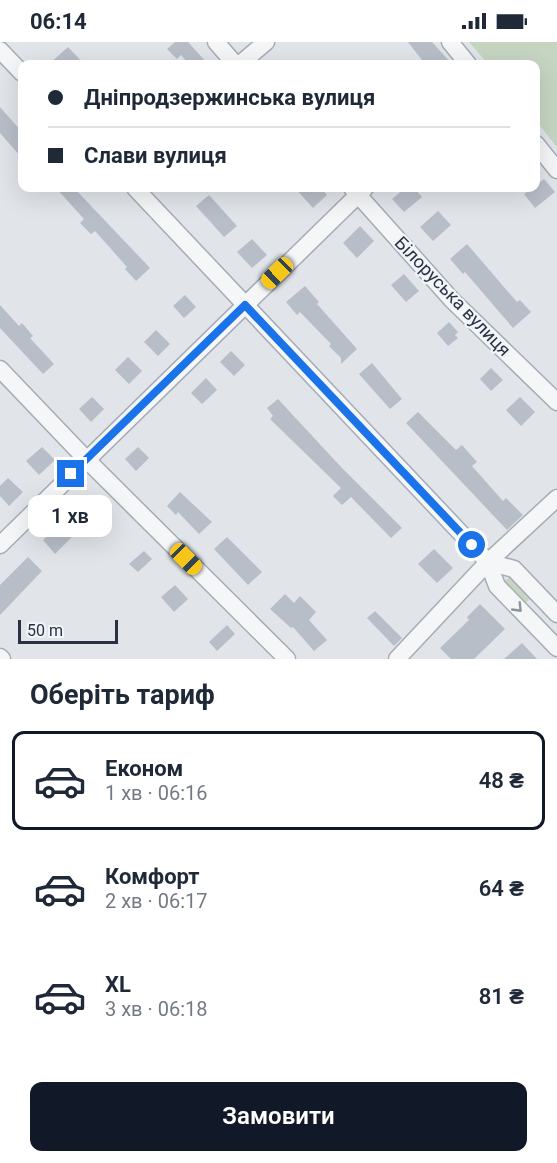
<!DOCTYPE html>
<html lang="uk">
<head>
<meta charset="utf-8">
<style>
  :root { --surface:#fff; --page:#f6f6f7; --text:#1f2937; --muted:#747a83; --line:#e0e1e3; --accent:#111827 }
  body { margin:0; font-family:Roboto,sans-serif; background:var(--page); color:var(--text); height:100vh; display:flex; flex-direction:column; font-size:22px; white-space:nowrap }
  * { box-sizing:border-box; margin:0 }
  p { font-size:20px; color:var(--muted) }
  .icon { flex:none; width:33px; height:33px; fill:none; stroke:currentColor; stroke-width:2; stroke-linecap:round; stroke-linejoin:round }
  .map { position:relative; height:617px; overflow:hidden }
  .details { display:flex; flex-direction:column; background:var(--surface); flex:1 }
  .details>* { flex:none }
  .banner { position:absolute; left:18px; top:18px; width:522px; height:132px; border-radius:12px; box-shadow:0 6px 24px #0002; display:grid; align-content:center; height:132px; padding:0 30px; background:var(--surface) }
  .scale { position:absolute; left:18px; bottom:15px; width:100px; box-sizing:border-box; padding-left:6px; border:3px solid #283243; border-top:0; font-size:16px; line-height:21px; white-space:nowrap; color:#283243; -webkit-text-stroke:4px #f1f4f8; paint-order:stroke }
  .end { position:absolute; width:27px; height:27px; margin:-14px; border:8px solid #1a73e8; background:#fff; box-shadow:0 0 0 3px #fff }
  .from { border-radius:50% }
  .bubble { position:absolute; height:42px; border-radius:12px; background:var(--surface); box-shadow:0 6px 24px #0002; font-size:20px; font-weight:600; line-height:42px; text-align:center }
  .car { position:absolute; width:18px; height:36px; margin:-18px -9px; border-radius:8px; box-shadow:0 0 4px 2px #0007; background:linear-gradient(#f5c518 24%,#345 0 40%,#f5c518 0 76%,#345 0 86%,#f5c518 0) }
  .banner b { display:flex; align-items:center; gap:21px; height:57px; font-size:22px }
  .banner b+b { border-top:2px solid var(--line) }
  .banner i { width:15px; height:15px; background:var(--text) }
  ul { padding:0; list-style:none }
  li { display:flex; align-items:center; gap:18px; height:99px; margin:0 12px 9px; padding:0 18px; border:3px solid transparent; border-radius:12px }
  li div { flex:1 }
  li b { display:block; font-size:22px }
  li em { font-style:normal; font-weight:600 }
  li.selected { border-color:var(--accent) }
  li>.icon { width:54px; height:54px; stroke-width:1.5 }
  h2 { padding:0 30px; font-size:27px; line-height:72px }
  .primary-button { display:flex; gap:12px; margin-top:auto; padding:12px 30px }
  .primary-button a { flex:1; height:69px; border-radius:12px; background:var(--accent); color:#fff; font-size:24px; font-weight:600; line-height:69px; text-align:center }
  .status { display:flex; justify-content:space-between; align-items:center; height:42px; padding:0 30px; background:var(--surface); direction:ltr }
  .status svg { height:16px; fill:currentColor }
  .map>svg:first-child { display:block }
  .green { fill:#c6d5c2 }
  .building { fill:#b8bec8 }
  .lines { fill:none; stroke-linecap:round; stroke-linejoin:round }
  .street-casing { stroke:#a6acb5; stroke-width:19 }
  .street { stroke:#f4f6f8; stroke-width:16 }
  .oneway { stroke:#8e949e }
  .route { stroke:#1a73e8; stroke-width:8 }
  .labels { text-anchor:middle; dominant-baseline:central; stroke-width:4.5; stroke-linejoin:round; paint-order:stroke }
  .street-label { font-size:18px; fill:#283243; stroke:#f1f4f8 }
</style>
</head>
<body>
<div class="status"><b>06:14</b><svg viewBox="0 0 49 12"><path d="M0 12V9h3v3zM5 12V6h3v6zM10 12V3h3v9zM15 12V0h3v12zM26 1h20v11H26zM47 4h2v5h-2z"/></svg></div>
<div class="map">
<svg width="557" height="617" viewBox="0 0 557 617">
  <rect width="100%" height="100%" fill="#e1e5ea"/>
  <g class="green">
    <polygon points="469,0 557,0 557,105 536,79 536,22 488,22"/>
    <polygon points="511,534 532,554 524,563 504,539"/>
  </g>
  <g class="building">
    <polygon points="175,0 188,0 208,22 189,22 181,13 177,17 167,7"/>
    <polygon points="408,0 432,0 452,22 425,22"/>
    <polygon points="68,5 84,22 49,22"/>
    <polygon points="0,65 22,90 22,116 0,91"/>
    <polygon points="544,137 555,150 535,166 524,152"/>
    <polygon points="56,146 74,146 150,226 136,239 125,227 127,225 95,189 91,192 80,181 84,177"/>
    <polygon points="295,146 321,146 327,153 313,166"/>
    <polygon points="405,146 414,146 422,155 404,170 392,157"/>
    <polygon points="209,153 237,184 224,195 196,164"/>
    <polygon points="438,169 451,183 433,199 420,185"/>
    <polygon points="360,184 374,199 357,216 343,201"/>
    <polygon points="252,197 267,213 252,226 237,210"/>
    <polygon points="467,202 517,260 520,258 531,270 513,286 465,230 463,232 450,217"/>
    <polygon points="404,232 419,249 406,260 391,243"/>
    <polygon points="305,244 319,260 317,262 357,307 341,322 341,316 329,304 331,302 300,270 297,273 286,260"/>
    <polygon points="185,253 196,265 184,276 173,264"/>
    <polygon points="0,263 19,284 22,281 33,294 30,296 54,322 43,332 0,286"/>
    <polygon points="449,280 458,290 455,293 458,296 448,304 437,291"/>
    <polygon points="156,288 170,302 158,314 144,300"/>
    <polygon points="231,309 245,323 234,334 220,320"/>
    <polygon points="128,315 142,329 129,342 115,328"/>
    <polygon points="372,321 402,357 390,367 359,332"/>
    <polygon points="491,326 503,338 491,349 480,337"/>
    <polygon points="206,336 217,348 202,362 191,351"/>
    <polygon points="92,355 104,367 91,380 79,367"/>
    <polygon points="520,355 535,370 521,384 506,368"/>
    <polygon points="278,357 341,425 402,486 391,496 351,455 342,463 333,454 341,446 270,377 273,374 267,366"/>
    <polygon points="418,370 456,408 462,403 477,420 472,424 503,459 506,456 523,473 507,488 406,381"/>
    <polygon points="42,405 55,418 39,433 26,419"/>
    <polygon points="138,405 149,416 136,429 125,417"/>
    <polygon points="8,436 23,450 9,464 0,454 0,444"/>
    <polygon points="180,450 212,480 199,492 178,470 176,473 167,464"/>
    <polygon points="86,458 97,470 55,512 43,498"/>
    <polygon points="227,495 262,530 248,543 214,507"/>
    <polygon points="434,507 453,526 437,541 418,522"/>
    <polygon points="144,509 152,517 138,530 129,522"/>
    <polygon points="28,515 42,529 0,573 0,543"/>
    <polygon points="175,543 188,557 174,570 161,555"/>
    <polygon points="285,552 294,561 300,554 316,570 309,578 327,598 314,609 293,585 291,586 270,567"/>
    <polygon points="480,562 505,587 474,617 451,617 440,606 469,578 467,575"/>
    <polygon points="375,569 402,596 394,604 367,576"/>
    <polygon points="227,583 235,592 217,609 209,600"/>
    <polygon points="522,601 537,617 504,617"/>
  </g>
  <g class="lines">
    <defs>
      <g id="street">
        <polyline points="216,0 235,22"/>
        <polyline points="450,0 468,22"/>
        <polyline points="0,8 22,31"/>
        <polyline points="240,22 266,0"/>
        <polyline points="536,102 557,128"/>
        <polyline points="135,146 488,520 497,544 557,606"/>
        <polyline points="352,146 452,258 557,360"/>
        <polyline points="0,327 86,417 287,617"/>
        <polyline points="0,503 365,146"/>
        <polyline points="488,520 514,527 557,572"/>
        <polyline points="0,615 2,617"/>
        <polyline points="397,617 488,520 557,456"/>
      </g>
    </defs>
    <use href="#street" class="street-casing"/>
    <use href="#street" class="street"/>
  </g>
  <defs><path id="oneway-chevron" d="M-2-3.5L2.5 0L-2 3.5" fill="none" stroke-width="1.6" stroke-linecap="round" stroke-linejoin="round" transform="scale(1.5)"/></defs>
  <use class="oneway" href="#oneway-chevron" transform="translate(518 566) rotate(46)"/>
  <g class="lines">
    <polyline class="route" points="71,432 245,263 472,503"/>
  </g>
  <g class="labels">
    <g class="street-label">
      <text transform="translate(453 254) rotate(46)">Білоруська вулиця</text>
    </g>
  </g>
</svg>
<div class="scale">50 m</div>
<i class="end from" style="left:472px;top:503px"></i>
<i class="end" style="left:71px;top:432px"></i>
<div class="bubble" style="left:28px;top:453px;width:84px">1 хв</div>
<i class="car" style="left:277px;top:231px;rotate:226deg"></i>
<i class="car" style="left:186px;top:517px;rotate:135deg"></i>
<div class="banner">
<b><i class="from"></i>Дніпродзержинська вулиця</b>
<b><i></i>Слави вулиця</b>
</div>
</div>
<section class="details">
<h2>Оберіть тариф</h2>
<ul>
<li class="selected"><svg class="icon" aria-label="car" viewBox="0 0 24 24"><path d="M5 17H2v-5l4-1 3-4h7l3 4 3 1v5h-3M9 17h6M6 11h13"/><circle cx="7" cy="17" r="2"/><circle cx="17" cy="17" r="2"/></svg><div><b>Економ</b><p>1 хв · 06:16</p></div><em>48 ₴</em></li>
<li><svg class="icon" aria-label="car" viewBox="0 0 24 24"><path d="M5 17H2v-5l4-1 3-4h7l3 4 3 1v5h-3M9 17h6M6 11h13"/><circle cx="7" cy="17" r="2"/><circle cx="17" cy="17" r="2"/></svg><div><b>Комфорт</b><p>2 хв · 06:17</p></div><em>64 ₴</em></li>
<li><svg class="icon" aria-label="car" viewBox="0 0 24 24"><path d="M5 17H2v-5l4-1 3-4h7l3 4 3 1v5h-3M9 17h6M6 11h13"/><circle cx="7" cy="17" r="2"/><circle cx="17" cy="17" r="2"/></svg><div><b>XL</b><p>3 хв · 06:18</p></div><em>81 ₴</em></li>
</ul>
<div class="primary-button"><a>Замовити</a></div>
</section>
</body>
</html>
